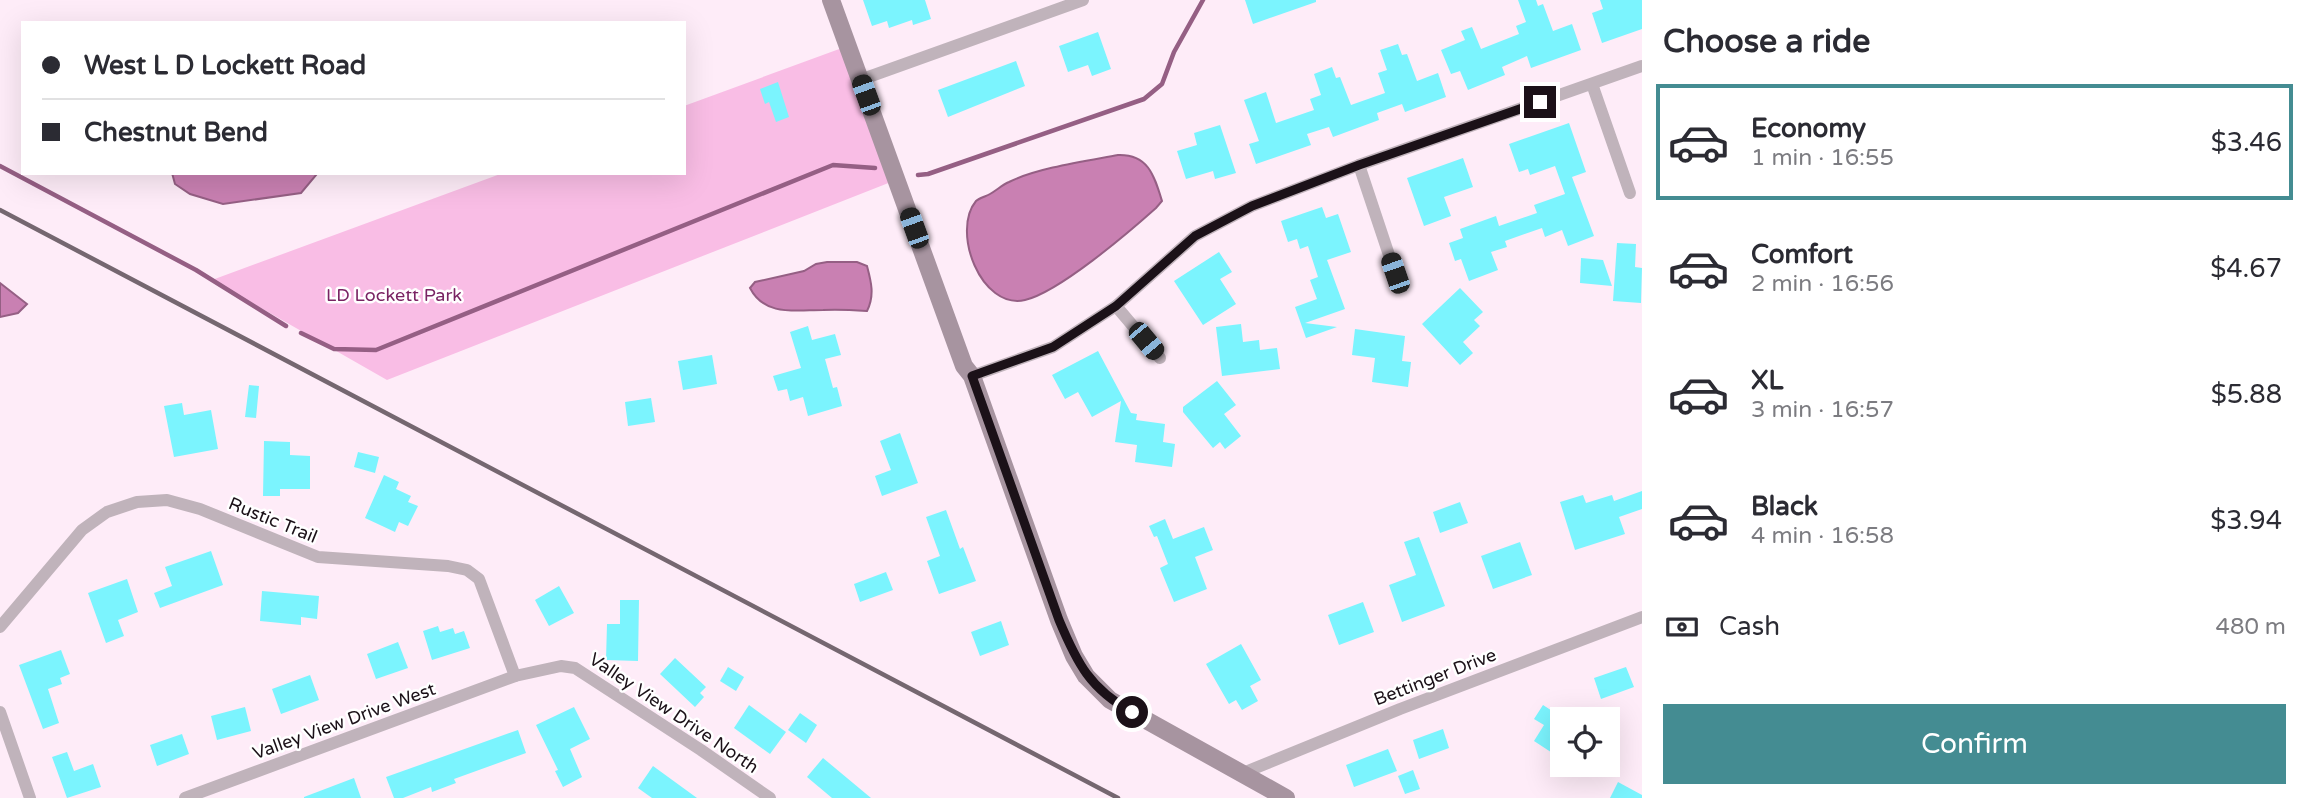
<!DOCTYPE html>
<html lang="en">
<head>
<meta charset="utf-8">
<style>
  :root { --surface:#fff; --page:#f7f7f7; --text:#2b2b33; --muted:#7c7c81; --line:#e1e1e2; --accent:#448c92 }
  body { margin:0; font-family:"Varela Round",sans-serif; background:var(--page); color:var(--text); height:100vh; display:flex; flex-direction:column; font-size:26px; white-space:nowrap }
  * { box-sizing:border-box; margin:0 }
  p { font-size:23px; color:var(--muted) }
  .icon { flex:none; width:38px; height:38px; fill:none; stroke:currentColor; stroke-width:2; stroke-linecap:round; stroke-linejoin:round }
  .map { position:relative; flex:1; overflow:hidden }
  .panel { display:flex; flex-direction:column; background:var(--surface); width:665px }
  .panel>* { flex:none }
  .banner { position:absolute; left:21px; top:21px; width:665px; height:154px; border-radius:0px; box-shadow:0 7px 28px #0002; display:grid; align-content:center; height:154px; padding:0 21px; background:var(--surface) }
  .tools { position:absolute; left:1550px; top:707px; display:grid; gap:14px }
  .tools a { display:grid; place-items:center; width:70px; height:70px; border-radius:0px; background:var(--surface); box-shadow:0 7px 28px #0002; font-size:35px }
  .end { position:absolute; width:32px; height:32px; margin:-16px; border:9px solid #1b1118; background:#fff; box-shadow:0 0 0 4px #fff }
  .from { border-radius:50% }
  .car { position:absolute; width:21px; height:42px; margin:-21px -10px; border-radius:9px; box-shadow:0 0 5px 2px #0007; background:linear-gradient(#222 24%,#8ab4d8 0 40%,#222 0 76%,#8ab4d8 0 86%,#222 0) }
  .banner b { display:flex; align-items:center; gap:24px; height:66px; font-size:26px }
  .banner b+b { border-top:2px solid var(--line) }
  .banner i { width:18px; height:18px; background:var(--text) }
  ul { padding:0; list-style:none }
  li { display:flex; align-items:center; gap:21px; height:116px; margin:0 14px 10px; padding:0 7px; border:4px solid transparent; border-radius:0px }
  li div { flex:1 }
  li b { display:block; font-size:26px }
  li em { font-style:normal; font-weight:600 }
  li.active { border-color:var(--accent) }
  li>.icon { width:63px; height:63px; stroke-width:1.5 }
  h2 { padding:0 21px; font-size:32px; line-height:84px }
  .pay { display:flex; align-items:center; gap:18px; height:77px; padding:0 21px; font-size:26px }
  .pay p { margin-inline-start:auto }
  .primary-button { display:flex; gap:14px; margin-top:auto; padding:14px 21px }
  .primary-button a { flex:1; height:80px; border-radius:0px; background:var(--accent); color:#fff; font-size:28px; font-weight:600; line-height:80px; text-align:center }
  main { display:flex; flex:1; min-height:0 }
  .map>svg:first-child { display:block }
  .green { fill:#f9bde5 }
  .water { fill:#c980b2; stroke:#955f84; stroke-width:2 }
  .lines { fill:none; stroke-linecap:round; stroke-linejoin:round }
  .stream { stroke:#955f84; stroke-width:4.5 }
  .building { fill:#7bf4fe }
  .minor { stroke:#c0b3bb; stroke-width:12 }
  .secondary { stroke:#a794a0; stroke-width:18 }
  .rail { stroke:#756770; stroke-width:4.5 }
  .route { stroke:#1b1118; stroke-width:9 }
  .labels { text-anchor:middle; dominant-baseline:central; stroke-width:5; stroke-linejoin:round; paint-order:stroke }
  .park-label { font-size:18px; fill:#792363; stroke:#fff }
  .street-label { font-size:18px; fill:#1b1118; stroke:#fff }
</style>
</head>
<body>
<main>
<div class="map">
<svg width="1642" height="798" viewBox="0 0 1642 798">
  <rect width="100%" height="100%" fill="#feecf8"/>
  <polygon class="green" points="842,48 891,182 387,380 212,280 503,173 684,173 684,106"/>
  <g class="water">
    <path d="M 1118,155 C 1148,154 1154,175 1162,201 L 1156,208 C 1128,233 1059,292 1025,300 C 981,310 951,231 976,201 C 979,198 987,196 990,194 C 997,190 1002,185 1009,182 C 1037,168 1086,161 1118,155 Z"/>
    <polygon points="172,173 317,173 317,174 301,193 223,204 190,194 175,184"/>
    <path d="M 827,262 L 857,262 L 867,266 C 871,281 875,295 867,311 C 853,310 838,309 823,310 C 796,310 765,317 750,288 L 755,282 L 804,271 L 816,264 Z"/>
    <polygon points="0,283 27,304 18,313 0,317"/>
  </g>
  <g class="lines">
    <g class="stream">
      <polyline points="0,166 196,270 286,326"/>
      <polyline points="918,175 928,174 1144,99 1162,84 1174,52 1203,0"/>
      <polyline points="301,333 334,349 376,350 833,165 875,168"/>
    </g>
  </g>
  <g class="building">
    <polygon points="863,0 925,0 931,19 913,25 912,20 889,28 887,21 872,26"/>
    <polygon points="1245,0 1316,0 1316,2 1253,24"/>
    <polygon points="1518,0 1536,0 1538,6 1543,4 1553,31 1572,24 1581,50 1531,68 1527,56 1502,67 1505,75 1468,90 1460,71 1451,74 1441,50 1465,40 1461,31 1472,27 1481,49 1519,34 1516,26 1526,22"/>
    <polygon points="1600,0 1642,0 1642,29 1602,43 1592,13 1603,9"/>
    <polygon points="1098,32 1111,69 1092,76 1088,65 1068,72 1059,46"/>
    <polygon points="1398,44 1402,55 1407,54 1417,81 1438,73 1446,97 1405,112 1402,104 1377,113 1379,120 1333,137 1329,127 1307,134 1311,145 1256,164 1249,144 1259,141 1244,100 1266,92 1276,123 1314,110 1310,99 1321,95 1314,74 1332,67 1336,78 1340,77 1351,105 1385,93 1378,73 1387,70 1380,50"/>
    <polygon points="1016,61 1025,86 948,117 938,90"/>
    <polygon points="778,82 789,117 776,122 769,102 765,104 760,89"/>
    <polygon points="1569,123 1586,172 1572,177 1594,236 1568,246 1562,230 1545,237 1542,228 1505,241 1507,247 1491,252 1498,270 1469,281 1461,259 1455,261 1449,243 1463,238 1460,229 1496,216 1499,226 1537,213 1534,205 1565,194 1555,166 1530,175 1528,169 1519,172 1509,144"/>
    <polygon points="1220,125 1236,173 1215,179 1213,171 1186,179 1177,151 1197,145 1194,133"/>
    <polygon points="1463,158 1473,187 1444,197 1451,216 1424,226 1407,178"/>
    <polygon points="1322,207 1326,218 1338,214 1351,252 1327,260 1345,309 1305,323 1337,327 1306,338 1295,307 1317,299 1310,280 1318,277 1308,246 1300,249 1297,239 1288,242 1281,221"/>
    <polygon points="1617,243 1636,244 1635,267 1642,268 1641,303 1613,301"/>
    <polygon points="1219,252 1232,272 1220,279 1236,304 1203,325 1174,281"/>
    <polygon points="1581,258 1603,260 1612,286 1580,283"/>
    <polygon points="1460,288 1483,312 1474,320 1480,326 1463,342 1473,353 1460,365 1422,324"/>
    <polygon points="1241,324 1243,342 1259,340 1260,350 1277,348 1280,369 1222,376 1216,327"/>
    <polygon points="808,326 812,340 835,334 841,355 825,359 833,388 837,387 842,406 808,416 803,397 790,401 787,389 778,391 773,376 801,368 790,332"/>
    <polygon points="1355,329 1405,336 1402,361 1411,362 1408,387 1372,382 1375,358 1352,355"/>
    <polygon points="1098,351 1131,413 1137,414 1136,420 1165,424 1163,442 1175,444 1172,467 1135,462 1137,445 1115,442 1121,401 1092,417 1078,392 1065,399 1052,375"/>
    <polygon points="712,355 717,384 683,390 678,361"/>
    <polygon points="1217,381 1236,405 1224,414 1241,436 1225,449 1220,442 1213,448 1183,412 1183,407"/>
    <polygon points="249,385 259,386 256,418 245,417"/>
    <polygon points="651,398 655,422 628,426 625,402"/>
    <polygon points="182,403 184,415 211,410 218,449 174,457 164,406"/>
    <polygon points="900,433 918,483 882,496 875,476 891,470 880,441"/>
    <polygon points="264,441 290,442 290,455 310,456 310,489 280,489 280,496 263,496"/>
    <polygon points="358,452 379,457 375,473 354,467"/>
    <polygon points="384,475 399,482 396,489 411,496 408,502 418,506 408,526 399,522 395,532 365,518"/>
    <polygon points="1642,491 1642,509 1619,517 1625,534 1575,550 1560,502 1583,495 1586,503 1612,495 1614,501"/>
    <polygon points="1460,502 1468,523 1440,533 1433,512"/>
    <polygon points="946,510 960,549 963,547 976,581 939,594 927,561 940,556 926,517"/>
    <polygon points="1165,519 1173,539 1204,527 1213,550 1195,557 1207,589 1174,602 1160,568 1168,564 1157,536 1154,537 1149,526"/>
    <polygon points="1419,537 1445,606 1402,622 1389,585 1416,575 1404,542"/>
    <polygon points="1520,542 1532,575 1493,589 1481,556"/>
    <polygon points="211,551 223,585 160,608 154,593 172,586 165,567"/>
    <polygon points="886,572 893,590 860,602 854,584"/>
    <polygon points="127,579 138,612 118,620 124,636 106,643 88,593"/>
    <polygon points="559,586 574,613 549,626 535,600"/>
    <polygon points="262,591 319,596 317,619 301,617 301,625 260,621"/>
    <polygon points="620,600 639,600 638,661 606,660 607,624 620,624"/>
    <polygon points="1363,602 1374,632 1339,645 1328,615"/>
    <polygon points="1001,621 1009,645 980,656 971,632"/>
    <polygon points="438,626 440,632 453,628 455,634 464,631 470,648 432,660 423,631"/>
    <polygon points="398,642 408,668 376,679 367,654"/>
    <polygon points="1241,644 1261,680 1250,686 1258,701 1242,710 1236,700 1229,704 1206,664"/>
    <polygon points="61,650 70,674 60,678 62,684 48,689 59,723 43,729 19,665"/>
    <polygon points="675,658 706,687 700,693 704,697 695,707 660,674"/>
    <polygon points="728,667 744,677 736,691 720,681"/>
    <polygon points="1626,667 1634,687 1601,699 1594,678"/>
    <polygon points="310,675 319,700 281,714 272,689"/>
    <polygon points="749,705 786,732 770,754 734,728"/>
    <polygon points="1543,705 1563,718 1563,760 1534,741 1544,725 1534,719"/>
    <polygon points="245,707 251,731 217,740 211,716"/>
    <polygon points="574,707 590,739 570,749 582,777 563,787 555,771 558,770 536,725"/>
    <polygon points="800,713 817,725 806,743 788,730"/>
    <polygon points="1443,729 1449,748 1419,759 1413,740"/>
    <polygon points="518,730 526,753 454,779 456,783 432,792 431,787 403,798 394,798 386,777"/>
    <polygon points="182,734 189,754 157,766 150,745"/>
    <polygon points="1388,749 1397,771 1354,787 1346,765"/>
    <polygon points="67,752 74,771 93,764 101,787 67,798 52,757"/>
    <polygon points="823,758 871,798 832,798 807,777"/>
    <polygon points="653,766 697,798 652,798 638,788"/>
    <polygon points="1413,770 1420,789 1405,794 1398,776"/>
    <polygon points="354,778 361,798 304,798 304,797"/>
    <polygon points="1618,782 1642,795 1642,798 1610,798"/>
  </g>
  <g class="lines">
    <g class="minor">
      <polyline points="860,80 1083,0"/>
      <polyline points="1592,84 1630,193"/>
      <polyline points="1359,165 1395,273"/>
      <polyline points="1116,306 1160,358"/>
      <polyline points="972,376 1053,347 1116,306 1195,236 1252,206 1359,165 1642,66"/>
      <polyline points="0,627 82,530 107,512 137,502 167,500 200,509 318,557 448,566 467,570 479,579 515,676"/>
      <polyline points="0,712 30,798"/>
      <polyline points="1243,773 1400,709 1642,617"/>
      <polyline points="185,798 515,676 561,666 575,668 701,750 770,798"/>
    </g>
    <polyline class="secondary" points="831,0 964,366 972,376 1059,620 1074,656 1086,676 1110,700 1286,798"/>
    <polyline class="rail" points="0,210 1118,798"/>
  </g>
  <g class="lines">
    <path class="route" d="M 1132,712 C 1090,689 1077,663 1059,620 L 972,376 L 1053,347 L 1116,306 L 1195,236 L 1252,206 L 1359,165 L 1540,102"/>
  </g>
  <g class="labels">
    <g class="park-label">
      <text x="394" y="295">LD Lockett Park</text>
    </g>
    <g class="street-label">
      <text transform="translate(273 520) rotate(22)">Rustic Trail</text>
      <text transform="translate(1435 677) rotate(-21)">Bettinger Drive</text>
      <text transform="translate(674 713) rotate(34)">Valley View Drive North</text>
      <text transform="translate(344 721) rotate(-20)">Valley View Drive West</text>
    </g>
  </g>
</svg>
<div class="tools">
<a><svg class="icon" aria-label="locate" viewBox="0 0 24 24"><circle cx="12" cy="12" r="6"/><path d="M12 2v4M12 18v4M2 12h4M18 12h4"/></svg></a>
</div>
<i class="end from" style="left:1132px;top:712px"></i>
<i class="end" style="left:1540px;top:102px"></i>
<i class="car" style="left:866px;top:95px;rotate:340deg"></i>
<i class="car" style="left:914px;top:228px;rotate:340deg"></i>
<i class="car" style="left:1395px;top:273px;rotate:341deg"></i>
<i class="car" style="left:1146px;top:341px;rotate:140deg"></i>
<div class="banner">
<b><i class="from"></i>West L D Lockett Road</b>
<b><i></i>Chestnut Bend</b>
</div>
</div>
<section class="panel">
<h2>Choose a ride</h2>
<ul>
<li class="active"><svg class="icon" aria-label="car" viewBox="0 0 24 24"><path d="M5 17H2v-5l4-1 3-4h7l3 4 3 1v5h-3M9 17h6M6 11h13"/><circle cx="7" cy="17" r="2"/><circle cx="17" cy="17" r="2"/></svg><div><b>Economy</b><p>1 min · 16:55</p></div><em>$3.46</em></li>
<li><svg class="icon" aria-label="car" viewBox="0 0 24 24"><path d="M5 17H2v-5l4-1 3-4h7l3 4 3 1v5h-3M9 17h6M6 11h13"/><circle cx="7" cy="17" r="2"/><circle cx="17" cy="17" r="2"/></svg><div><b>Comfort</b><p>2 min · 16:56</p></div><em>$4.67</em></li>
<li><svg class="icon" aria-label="car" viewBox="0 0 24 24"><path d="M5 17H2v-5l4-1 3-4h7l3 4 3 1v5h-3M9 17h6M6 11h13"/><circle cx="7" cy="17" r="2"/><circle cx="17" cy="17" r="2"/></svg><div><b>XL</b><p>3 min · 16:57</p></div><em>$5.88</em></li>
<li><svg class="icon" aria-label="car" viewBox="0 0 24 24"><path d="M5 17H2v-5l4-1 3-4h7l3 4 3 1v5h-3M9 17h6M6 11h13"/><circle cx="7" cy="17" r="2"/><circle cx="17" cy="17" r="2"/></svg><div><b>Black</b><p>4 min · 16:58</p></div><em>$3.94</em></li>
</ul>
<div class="pay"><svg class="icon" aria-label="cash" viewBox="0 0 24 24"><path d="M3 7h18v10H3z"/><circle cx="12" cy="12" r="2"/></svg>Cash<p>480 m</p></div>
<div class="primary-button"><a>Confirm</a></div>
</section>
</main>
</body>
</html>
